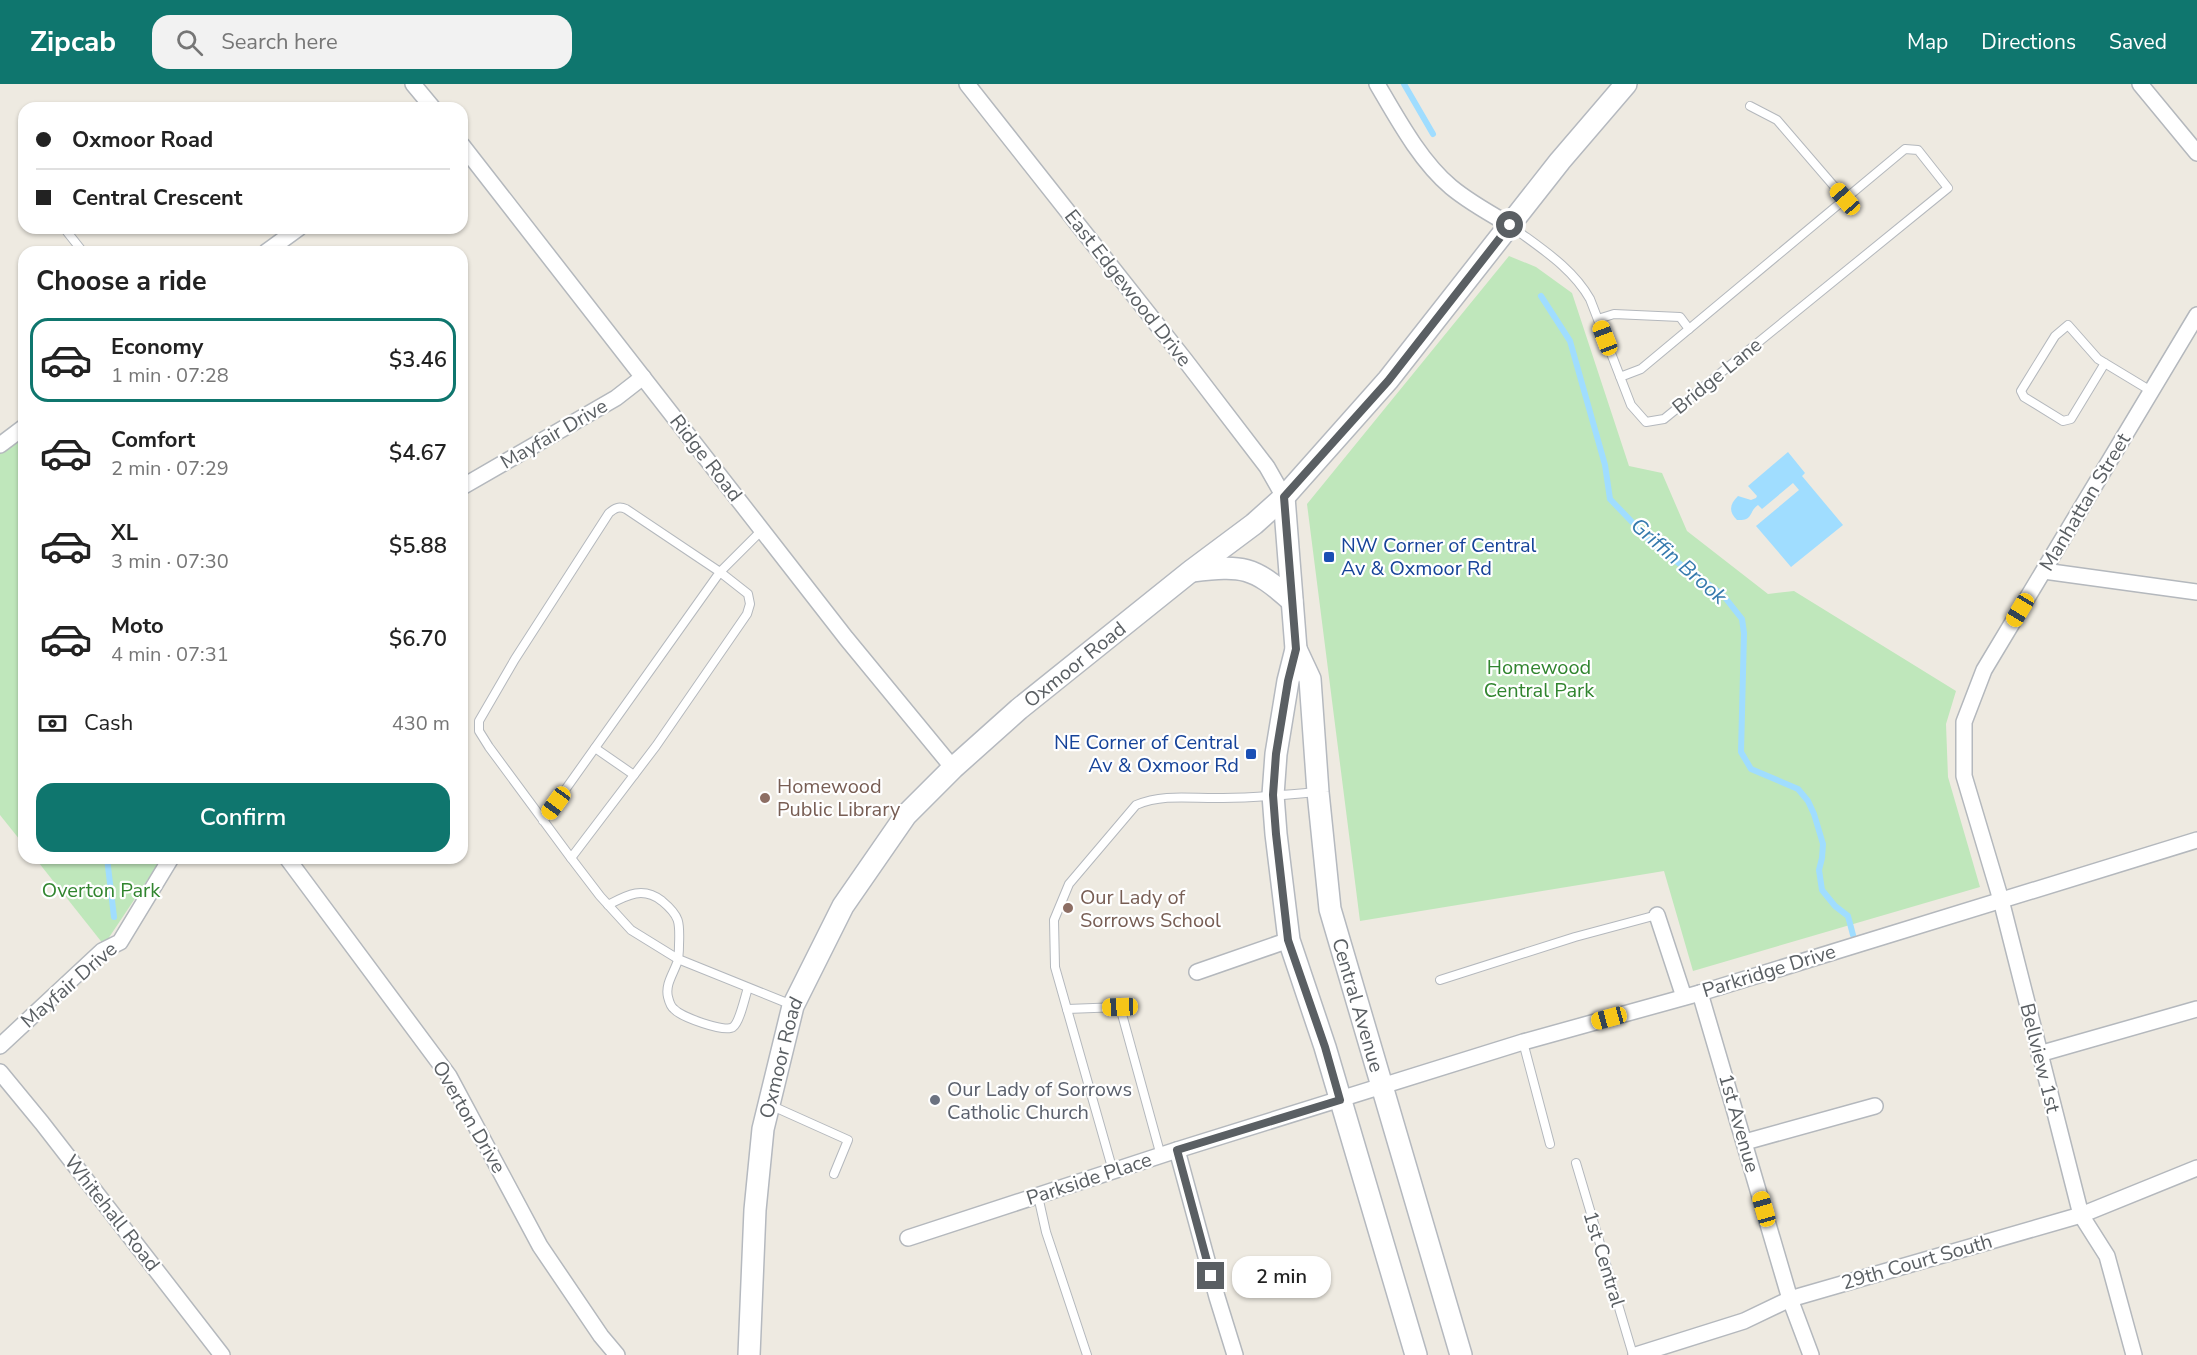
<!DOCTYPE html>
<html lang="en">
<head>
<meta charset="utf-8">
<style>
  :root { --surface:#fff; --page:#f2f2f2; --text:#222; --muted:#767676; --line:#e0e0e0; --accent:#0f766e }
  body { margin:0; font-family:"Nunito Sans",sans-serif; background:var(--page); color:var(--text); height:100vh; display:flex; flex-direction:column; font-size:22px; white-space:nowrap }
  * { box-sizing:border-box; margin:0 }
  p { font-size:20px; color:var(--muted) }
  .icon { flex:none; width:33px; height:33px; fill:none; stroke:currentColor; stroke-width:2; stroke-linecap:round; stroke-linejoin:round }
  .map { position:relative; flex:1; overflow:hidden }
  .details { position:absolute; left:18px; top:162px; width:450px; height:618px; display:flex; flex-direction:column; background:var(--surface); border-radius:18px; box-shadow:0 2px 4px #0004 }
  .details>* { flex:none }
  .banner { position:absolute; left:18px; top:18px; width:450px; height:132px; border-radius:18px; box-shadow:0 2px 4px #0004; display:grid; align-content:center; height:132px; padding:0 18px; background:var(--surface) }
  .end { position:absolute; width:27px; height:27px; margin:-14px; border:8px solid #5a5f63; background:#fff; box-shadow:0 0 0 3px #fff }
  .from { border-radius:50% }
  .bubble { position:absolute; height:42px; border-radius:18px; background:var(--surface); box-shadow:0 2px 4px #0004; font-size:20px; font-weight:600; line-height:42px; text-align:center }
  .car { position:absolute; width:18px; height:36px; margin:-18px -9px; border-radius:8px; box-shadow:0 0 4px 2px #0007; background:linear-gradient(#f5c518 24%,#345 0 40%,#f5c518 0 76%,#345 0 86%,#f5c518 0) }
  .banner b { display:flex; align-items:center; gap:21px; height:57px; font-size:22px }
  .banner b+b { border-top:2px solid var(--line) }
  .banner i { width:15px; height:15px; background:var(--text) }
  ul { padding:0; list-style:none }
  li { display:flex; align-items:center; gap:18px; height:84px; margin:0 12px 9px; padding:0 6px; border:3px solid transparent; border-radius:18px }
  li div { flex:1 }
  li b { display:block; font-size:22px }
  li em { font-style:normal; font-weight:600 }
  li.on { border-color:var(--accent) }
  li>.icon { width:54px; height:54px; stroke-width:1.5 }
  h2 { padding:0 18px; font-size:27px; line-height:72px }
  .pay { display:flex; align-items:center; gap:15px; height:66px; padding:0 18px; font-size:22px }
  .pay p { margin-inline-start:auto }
  .primary-button { display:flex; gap:12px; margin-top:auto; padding:12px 18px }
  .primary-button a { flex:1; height:69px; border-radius:18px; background:var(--accent); color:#fff; font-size:24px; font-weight:600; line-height:69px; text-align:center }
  header { display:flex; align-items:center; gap:36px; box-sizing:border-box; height:84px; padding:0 30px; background:var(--accent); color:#fff }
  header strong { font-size:28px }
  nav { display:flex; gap:33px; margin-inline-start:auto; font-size:21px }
  .search { width:420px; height:54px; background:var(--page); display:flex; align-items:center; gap:15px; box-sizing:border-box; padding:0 21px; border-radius:18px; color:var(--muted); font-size:22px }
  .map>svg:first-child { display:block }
  .green { fill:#bfe7bb }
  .water { fill:#a0ddff }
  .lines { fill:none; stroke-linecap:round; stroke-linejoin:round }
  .stream { stroke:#a0ddff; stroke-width:6 }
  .lane-casing { stroke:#b4b8bd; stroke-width:10 }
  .street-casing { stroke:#b4b8bd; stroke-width:18 }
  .secondary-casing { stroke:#b5b9bf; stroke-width:24 }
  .lane { stroke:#fff; stroke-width:8 }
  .street { stroke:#fff; stroke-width:15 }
  .secondary { stroke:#fff; stroke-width:21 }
  .route { stroke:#5a5f63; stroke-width:8 }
  .transit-dot { fill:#1a4fb4; stroke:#fff; stroke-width:2 }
  .education-dot { fill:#8d6e63; stroke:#fff; stroke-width:2 }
  .worship-dot { fill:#6b7280; stroke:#fff; stroke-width:2 }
  .labels { text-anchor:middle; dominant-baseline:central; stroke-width:4.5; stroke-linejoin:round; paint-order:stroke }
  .street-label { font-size:20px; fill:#5a5f63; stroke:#fff }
  .transit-label { font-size:20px; fill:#164399; stroke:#fff; text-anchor:start }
  .park-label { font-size:20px; fill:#31852f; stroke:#fff }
  .education-label { font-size:20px; fill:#785e54; stroke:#fff; text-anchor:start }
  .worship-label { font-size:20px; fill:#5b616d; stroke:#fff; text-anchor:start }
  .water-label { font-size:21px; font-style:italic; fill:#357aae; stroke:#fff }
</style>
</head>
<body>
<header>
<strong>Zipcab</strong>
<div class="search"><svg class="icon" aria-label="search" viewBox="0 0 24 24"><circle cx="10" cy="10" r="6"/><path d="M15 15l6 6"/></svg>Search here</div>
<nav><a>Map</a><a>Directions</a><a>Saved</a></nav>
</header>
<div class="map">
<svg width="2197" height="1271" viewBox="0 0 2197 1271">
  <rect width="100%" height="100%" fill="#eeeae1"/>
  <g class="green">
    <polygon points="1509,172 1536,183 1572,209 1629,382 1662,389 1687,447 1768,510 1794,507 1956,607 1946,640 1948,693 1980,803 1693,887 1664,787 1360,837 1307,420"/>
    <polygon points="24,343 24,761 0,731 0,361"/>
    <polygon points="35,774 162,774 104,861"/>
  </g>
  <path class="water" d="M 1788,368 L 1805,389 L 1802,392 L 1843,441 L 1791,483 L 1756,442 L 1799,406 L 1793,399 L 1762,425 L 1758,421 C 1748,428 1754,437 1737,436 C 1728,427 1730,420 1738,412 L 1751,416 L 1756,414 L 1757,412 L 1748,402 Z"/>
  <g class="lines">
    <g class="stream">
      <polyline points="1404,0 1433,50"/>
      <polyline points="1541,212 1570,257 1605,381 1610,415 1655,462 1723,511 1742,535 1744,549 1741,668 1751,685 1798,705 1808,717 1814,730 1823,760 1822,774 1819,786 1822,806 1835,822 1848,832 1853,851"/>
      <polyline points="107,774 114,833"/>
    </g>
    <defs>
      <g id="lane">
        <polyline points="1750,22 1777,36 1845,115"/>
        <path d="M 1511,142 C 1540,164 1572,183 1590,215 L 1631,321 L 1646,338 L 1664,335 L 1948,104 L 1918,66 L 1905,65 L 1641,285 L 1620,293"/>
        <polyline points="64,144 83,168"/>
        <polyline points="1598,235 1614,230 1680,233 1689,245"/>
        <polyline points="2105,279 2071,335 2063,337 2024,313 2021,307 2055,252 2068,241 2098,275 2151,307"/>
        <polyline points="595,664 634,691"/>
        <path d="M 543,737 L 720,488 L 626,425 C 619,422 615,424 609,429 L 515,575 L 479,637 L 479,647 L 489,663 L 571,774 L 656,662 L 747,530 L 750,520 L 748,510 L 720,488 L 762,446"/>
        <polyline points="571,774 600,812 631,846 678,875 792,921"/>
        <path d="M 608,821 C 627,811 643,802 662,817 C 680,832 680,838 679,861 C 679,867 679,873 677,879 C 673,890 665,901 668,913 C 669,917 671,923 674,925 C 681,933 725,949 733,943 C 740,938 745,912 748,904"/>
        <polyline points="1440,896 1575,853 1657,831"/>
        <polyline points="1067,925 1120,923 1161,1072"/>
        <polyline points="1523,958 1550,1060"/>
        <polyline points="770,1021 848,1056 834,1090"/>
        <polyline points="1576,1079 1633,1271"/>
        <path d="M 1113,1087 L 1055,883 L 1054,836 L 1069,800 L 1136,721 C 1165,709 1193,715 1223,714 C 1254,714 1285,711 1316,708"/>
        <polyline points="1038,1112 1046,1148 1087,1271"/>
      </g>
      <g id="street">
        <polyline points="413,0 433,24"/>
        <polyline points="967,0 1185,276 1267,383 1284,413"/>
        <path d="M 1377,0 C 1397,34 1420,77 1451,103 C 1469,118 1489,129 1510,141"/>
        <polyline points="2140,0 2197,69"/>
        <polyline points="462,61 846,554 953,684"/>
        <polyline points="266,168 299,144"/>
        <polyline points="0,361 24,343"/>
        <polyline points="462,403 616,314 643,293"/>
        <polyline points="2044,487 2197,508"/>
        <polyline points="287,774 449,992 540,1162 601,1252 617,1271"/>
        <polyline points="1657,831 1684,913"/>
        <polyline points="1197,888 1289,856"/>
        <polyline points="1700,909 1790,1215 1811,1271"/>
        <polyline points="0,962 102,867 120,858 171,774"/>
        <polyline points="2039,970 2197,925"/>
        <polyline points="0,988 42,1039 222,1271"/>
        <polyline points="1745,1058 1875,1022"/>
        <polyline points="1177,1066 1217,1213 1235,1271"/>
        <polyline points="908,1154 1177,1066 1523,958 1700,909 2197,756"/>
        <polyline points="1636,1271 1744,1237 1790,1215 2081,1131 2197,1084"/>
        <polyline points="2134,1271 2107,1172 2081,1131 2001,816 1964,692 1964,638 1984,586 2197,231"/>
      </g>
      <g id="secondary">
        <polyline points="1284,413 1296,565 1288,597 1276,670 1273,711 1276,750 1289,856 1325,963 1416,1271"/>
        <path d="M 1192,487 C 1243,481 1253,482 1292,517"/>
        <path id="s1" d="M 1296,565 L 1310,595 L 1318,708 L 1330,825 L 1461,1271"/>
        <path id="s2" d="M 749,1271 L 755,1126 L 763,1045 L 793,922 L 843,822 L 906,731 L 953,684 L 1019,625 L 1191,487 L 1254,440 L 1284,413 L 1388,296 L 1560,77 L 1626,0"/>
      </g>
    </defs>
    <use href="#lane" class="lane-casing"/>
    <use href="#street" class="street-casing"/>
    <use href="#secondary" class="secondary-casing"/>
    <use href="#lane" class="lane"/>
    <use href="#street" class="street"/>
    <use href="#secondary" class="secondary"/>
  </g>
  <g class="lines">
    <polyline class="route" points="1211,1192 1177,1066 1340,1016 1325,963 1288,856 1276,750 1273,711 1276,670 1288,597 1296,565 1284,413 1388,297 1510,141"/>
  </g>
  <g class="transit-dot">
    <rect x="1323" y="467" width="12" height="12" rx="3"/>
    <rect x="1245" y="664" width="12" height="12" rx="3"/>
  </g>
  <g class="education-dot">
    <circle cx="765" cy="714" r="6"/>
    <circle cx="1068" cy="824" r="6"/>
  </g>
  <circle class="worship-dot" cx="935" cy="1016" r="6"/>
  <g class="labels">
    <g class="street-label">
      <text transform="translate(1128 204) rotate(52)">East Edgewood Drive</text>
      <text transform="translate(1717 292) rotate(-39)">Bridge Lane</text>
      <text transform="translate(554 350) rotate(-30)">Mayfair Drive</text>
      <text transform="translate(706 374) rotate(52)">Ridge Road</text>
      <text transform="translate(2085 418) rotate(-59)">Manhattan Street</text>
      <text stroke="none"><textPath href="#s2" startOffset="802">Oxmoor Road</textPath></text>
      <text transform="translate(1769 887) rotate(-17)">Parkridge Drive</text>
      <text transform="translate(69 901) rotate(-41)">Mayfair Drive</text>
      <text stroke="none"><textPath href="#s1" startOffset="364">Central Avenue</textPath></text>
      <text transform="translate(2040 974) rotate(76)">Bellview 1st</text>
      <text stroke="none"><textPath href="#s2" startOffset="300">Oxmoor Road</textPath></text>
      <text transform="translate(469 1033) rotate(60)">Overton Drive</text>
      <text transform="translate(1739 1039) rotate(74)">1st Avenue</text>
      <text transform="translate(1089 1095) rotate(-18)">Parkside Place</text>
      <text transform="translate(112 1129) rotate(52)">Whitehall Road</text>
      <text transform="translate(1604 1175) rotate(73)">1st Central</text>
      <text transform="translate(1917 1178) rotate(-16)">29th Court South</text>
    </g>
    <g class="transit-label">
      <text x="1341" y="461">NW Corner of Central<tspan x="1341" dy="23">Av &amp; Oxmoor Rd</tspan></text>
      <text x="1239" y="658" text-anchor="end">NE Corner of Central<tspan x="1239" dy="23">Av &amp; Oxmoor Rd</tspan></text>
    </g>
    <g class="park-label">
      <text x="1539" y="583">Homewood<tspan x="1539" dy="23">Central Park</tspan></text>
      <text x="101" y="806">Overton Park</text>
    </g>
    <g class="education-label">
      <text x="777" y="702">Homewood<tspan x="777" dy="23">Public Library</tspan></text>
      <text x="1080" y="813">Our Lady of<tspan x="1080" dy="23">Sorrows School</tspan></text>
    </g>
    <g class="worship-label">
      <text x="947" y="1005">Our Lady of Sorrows<tspan x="947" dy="23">Catholic Church</tspan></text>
    </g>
    <g class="water-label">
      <text transform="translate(1679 477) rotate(41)">Griffin Brook</text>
    </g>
  </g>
</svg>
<i class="end from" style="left:1510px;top:141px"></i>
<i class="end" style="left:1211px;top:1192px"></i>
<div class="bubble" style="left:1232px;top:1172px;width:99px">2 min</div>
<i class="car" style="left:1845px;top:115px;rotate:319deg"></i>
<i class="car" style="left:1605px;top:254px;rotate:339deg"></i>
<i class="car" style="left:2020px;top:526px;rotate:211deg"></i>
<i class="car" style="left:556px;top:719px;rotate:216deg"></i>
<i class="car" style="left:1120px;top:923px;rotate:268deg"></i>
<i class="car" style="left:1609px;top:934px;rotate:255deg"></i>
<i class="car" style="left:1764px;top:1125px;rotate:344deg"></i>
<div class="banner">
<b><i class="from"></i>Oxmoor Road</b>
<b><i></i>Central Crescent</b>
</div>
<section class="details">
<h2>Choose a ride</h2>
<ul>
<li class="on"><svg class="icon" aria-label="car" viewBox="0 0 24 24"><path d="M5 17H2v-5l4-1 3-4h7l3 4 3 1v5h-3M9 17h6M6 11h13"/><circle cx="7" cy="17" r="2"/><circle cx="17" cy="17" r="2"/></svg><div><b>Economy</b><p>1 min · 07:28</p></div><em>$3.46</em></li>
<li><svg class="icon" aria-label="car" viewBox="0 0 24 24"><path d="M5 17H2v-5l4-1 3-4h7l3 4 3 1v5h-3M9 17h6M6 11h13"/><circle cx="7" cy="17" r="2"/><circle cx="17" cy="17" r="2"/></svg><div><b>Comfort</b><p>2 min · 07:29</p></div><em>$4.67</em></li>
<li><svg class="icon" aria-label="car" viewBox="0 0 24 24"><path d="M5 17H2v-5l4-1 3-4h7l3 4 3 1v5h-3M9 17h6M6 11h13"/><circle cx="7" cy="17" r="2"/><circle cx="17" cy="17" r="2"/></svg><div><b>XL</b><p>3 min · 07:30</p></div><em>$5.88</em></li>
<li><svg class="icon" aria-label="car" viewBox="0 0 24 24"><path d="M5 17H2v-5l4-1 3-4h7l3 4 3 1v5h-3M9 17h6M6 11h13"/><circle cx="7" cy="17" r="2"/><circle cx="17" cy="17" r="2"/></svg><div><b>Moto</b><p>4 min · 07:31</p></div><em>$6.70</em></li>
</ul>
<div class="pay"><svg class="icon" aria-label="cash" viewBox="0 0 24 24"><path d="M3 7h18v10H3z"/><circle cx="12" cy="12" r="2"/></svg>Cash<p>430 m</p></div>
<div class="primary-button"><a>Confirm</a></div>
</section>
</div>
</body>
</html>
